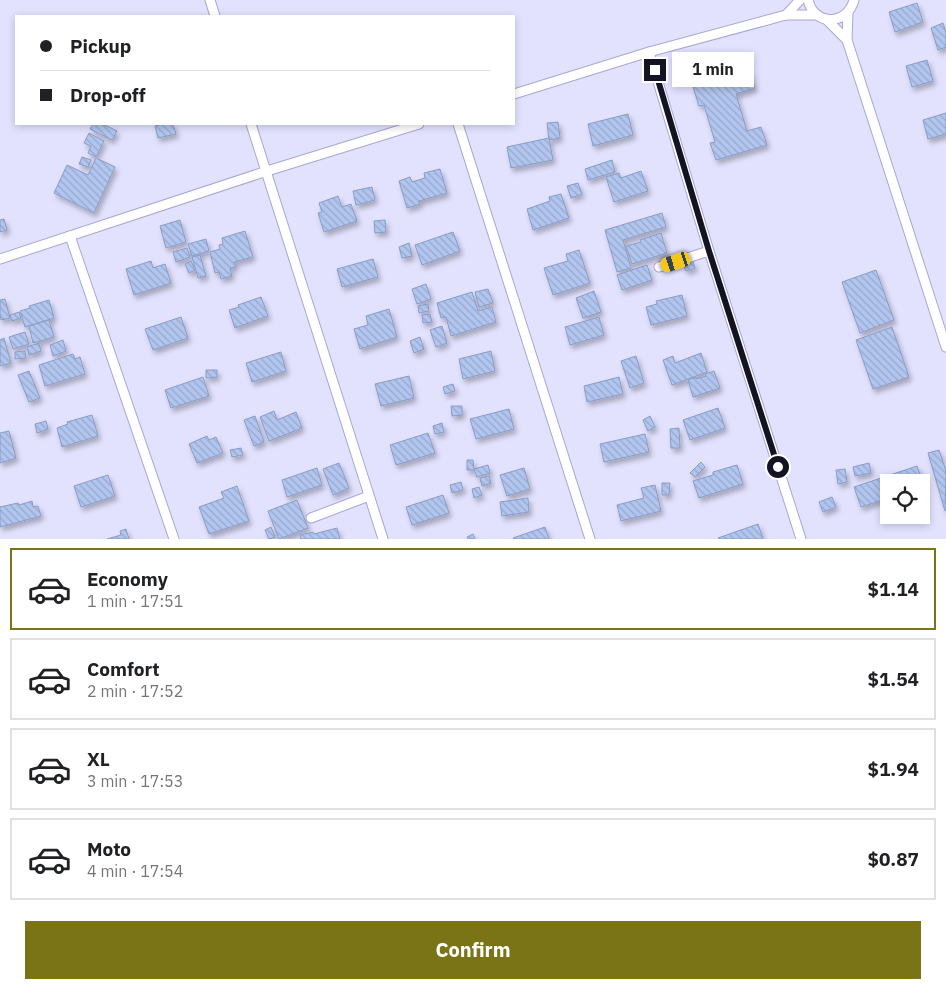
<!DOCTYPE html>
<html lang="en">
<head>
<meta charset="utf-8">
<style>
  :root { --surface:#fff; --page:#f6f6f6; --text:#202124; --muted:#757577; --line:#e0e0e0; --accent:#7a7417 }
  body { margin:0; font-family:"IBM Plex Sans",sans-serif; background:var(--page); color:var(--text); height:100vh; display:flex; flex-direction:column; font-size:19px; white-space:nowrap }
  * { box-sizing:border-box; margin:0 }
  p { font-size:16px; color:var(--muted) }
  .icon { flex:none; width:28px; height:28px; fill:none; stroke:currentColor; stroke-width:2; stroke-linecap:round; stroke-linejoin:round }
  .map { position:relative; height:539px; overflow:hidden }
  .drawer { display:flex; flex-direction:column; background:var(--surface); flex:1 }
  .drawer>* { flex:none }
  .banner { position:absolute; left:15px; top:15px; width:500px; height:110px; border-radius:0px; box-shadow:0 2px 8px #0003; display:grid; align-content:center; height:110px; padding:0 25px; background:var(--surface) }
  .tools { position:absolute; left:880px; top:474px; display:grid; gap:10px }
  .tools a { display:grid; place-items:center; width:50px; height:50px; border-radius:0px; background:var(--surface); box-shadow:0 2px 8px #0003; font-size:25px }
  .end { position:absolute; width:22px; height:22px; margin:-11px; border:6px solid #131323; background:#fff; box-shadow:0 0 0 2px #fff }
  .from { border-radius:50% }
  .bubble { position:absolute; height:35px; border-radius:0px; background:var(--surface); box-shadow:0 2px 8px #0003; font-size:16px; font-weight:700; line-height:35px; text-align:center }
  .car { position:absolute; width:15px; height:30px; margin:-15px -8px; border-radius:6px; box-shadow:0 0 4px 1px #0007; background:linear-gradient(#f5c518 24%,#345 0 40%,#f5c518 0 76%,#345 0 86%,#f5c518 0) }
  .banner b { display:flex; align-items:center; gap:18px; height:48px; font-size:19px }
  .banner b+b { border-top:1px solid var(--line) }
  .banner i { width:12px; height:12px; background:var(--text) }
  ul { padding:9px 0 0; list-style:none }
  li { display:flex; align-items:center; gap:15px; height:82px; margin:0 10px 8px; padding:0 15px; border:2px solid var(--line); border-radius:0px }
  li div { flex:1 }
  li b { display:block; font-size:19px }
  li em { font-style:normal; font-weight:700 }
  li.current { border-color:var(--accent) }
  li>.icon { width:45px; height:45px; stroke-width:1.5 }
  .cta { display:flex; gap:10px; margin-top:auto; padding:10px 25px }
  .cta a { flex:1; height:58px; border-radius:0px; background:var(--accent); color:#fff; font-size:20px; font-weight:700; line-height:58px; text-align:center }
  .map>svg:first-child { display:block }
  .building { fill:url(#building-back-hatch); stroke:#899cc4; filter:url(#shadow) }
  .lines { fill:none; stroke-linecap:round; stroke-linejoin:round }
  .street-casing { stroke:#a7a7d4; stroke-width:11 }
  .street { stroke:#fff; stroke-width:9 }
  .route { stroke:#131323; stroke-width:6 }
</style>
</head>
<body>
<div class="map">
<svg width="946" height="539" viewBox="0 0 946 539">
  <defs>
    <pattern id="building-back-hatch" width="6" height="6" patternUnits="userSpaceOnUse" patternTransform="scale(1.25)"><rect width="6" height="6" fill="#b1c5ef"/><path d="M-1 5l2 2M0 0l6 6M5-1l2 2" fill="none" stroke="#97a8cd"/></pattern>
    <filter id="shadow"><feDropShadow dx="2.5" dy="4" stdDeviation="2.5" flood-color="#0004"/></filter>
  </defs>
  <rect width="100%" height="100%" fill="#e2e2ff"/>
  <g class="building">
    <polygon points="917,3 923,22 895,32 889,12"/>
    <polygon points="943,23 946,33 946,47 938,50 931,28"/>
    <polygon points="927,60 933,81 912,87 906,66"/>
    <polygon points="749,70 755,88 736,94 747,131 761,127 767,145 716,160 710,143 715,142 704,105 699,106 693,87"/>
    <polygon points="946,113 946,134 928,139 923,120"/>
    <polygon points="628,114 633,135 593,146 588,124"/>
    <polygon points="558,122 560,138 549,140 547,123"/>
    <polygon points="93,124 103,124 117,131 112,140 90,129"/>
    <polygon points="163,124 173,124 176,134 158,138 155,126"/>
    <polygon points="89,133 104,141 96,157 88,153 91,146 84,143"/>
    <polygon points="549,138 553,160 511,168 507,147"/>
    <polygon points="82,157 91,160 88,167 79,164"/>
    <polygon points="96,158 115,167 94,213 54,193 67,165 88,175"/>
    <polygon points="612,160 615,172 588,180 585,169"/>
    <polygon points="440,169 447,193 419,201 420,204 407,208 399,181 410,177 412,182 425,178 424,173"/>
    <polygon points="641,171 648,191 614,202 606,177 619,173 621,178"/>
    <polygon points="578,183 582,194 571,198 567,186"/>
    <polygon points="372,187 375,200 356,205 353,191"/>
    <polygon points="561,194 569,218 533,230 527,209 550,201 549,197"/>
    <polygon points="338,196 342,207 351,204 357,221 324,232 318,213 322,212 319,203"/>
    <polygon points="662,213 666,227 623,240 631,268 617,272 605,230"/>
    <polygon points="4,219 7,230 0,232 0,220"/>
    <polygon points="180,220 186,242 166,248 160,226"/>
    <polygon points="385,220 386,232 375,233 374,221"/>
    <polygon points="245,231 253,257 234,262 236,267 230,268 232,276 221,279 219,272 215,273 210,252 220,249 219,245 223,244 222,238"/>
    <polygon points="453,232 460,251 422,265 415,245"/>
    <polygon points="661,233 667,253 632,264 626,246 641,242 640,240"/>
    <polygon points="206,239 209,251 192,256 188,244"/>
    <polygon points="409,243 412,256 402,258 399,247"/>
    <polygon points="187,248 190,257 176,262 173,252"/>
    <polygon points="579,250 590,283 553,295 544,268 568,261 566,254"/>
    <polygon points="200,255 206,276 198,278 192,257"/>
    <polygon points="373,259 378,277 342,287 337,269"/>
    <polygon points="151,261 153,268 165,264 171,283 134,295 126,269"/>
    <polygon points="191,261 195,270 189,273 185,264"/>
    <polygon points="693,261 695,268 686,271 683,264"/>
    <polygon points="647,265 652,280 622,290 617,275"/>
    <polygon points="876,270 894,320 860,333 842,282"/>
    <polygon points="426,284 431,299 417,304 412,289"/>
    <polygon points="488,289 493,303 479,307 475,292"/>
    <polygon points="594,291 601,312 583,318 576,298"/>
    <polygon points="472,292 478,311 492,307 496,322 451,336 446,317 441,318 437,303"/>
    <polygon points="682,295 687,316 651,325 646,307 657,304 656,301"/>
    <polygon points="261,297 268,316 235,328 229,310 239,307 238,305"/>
    <polygon points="5,299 10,318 1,320 0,315 0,300"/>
    <polygon points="49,300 54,318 25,327 20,311 30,308 29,306"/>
    <polygon points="428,304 429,311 419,313 418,306"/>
    <polygon points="389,309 397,337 360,349 354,329 368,325 366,316"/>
    <polygon points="19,312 21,318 12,321 10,315"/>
    <polygon points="430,314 432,322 423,323 422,315"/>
    <polygon points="181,317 188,338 153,350 145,329"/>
    <polygon points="599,317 604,335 570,345 565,327"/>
    <polygon points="49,320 54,337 33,343 29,326"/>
    <polygon points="442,326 447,343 436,347 430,330"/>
    <polygon points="892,327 909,377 873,389 856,340"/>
    <polygon points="25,332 29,344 13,349 9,337"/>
    <polygon points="420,337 424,349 414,353 410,341"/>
    <polygon points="4,338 11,363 0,366 0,340"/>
    <polygon points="63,340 66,351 53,356 50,345"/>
    <polygon points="39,343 41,351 29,355 27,347"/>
    <polygon points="25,351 26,358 15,359 15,352"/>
    <polygon points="491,351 495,371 463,379 459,359"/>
    <polygon points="281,352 286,371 252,382 246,363"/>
    <polygon points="701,353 707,372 672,385 663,360 673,356 675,363"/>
    <polygon points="73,354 75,359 80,357 85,374 45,386 39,365"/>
    <polygon points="636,356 644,383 630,388 621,361"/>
    <polygon points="206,370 217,370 217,377 206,378"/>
    <polygon points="29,371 40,398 29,402 18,375"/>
    <polygon points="714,371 720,388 693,397 688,380 696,377 696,379 706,376 705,374"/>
    <polygon points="409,376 414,398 381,406 375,384"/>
    <polygon points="203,377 209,396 171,408 165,390"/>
    <polygon points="619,377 623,394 587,402 584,386"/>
    <polygon points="453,384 455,391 445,394 443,387"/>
    <polygon points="451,406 462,406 462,415 452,416"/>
    <polygon points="718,408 725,428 690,440 683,420"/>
    <polygon points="509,409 514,429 476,439 470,419"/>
    <polygon points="274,411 277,420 296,412 302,428 269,441 260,417"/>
    <polygon points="92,415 98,436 62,447 57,428 68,424 67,422"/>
    <polygon points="255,416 264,442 254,446 244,420"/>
    <polygon points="650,416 655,427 648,431 643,420"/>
    <polygon points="46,421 48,429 37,433 35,424"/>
    <polygon points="442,423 444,432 435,434 433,426"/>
    <polygon points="679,428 680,448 671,448 670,429"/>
    <polygon points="9,431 16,458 0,463 0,433"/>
    <polygon points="428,433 435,453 396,465 390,445"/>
    <polygon points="645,434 649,452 604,462 600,444"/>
    <polygon points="207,436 209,440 216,437 223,453 197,463 189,444"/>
    <polygon points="241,448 243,455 232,457 230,450"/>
    <polygon points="939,450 946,471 945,511 928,453"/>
    <polygon points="467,460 473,460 474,470 467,470"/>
    <polygon points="701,462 705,467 695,477 690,473"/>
    <polygon points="339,463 349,488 333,495 323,469"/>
    <polygon points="869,463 871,473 855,476 853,467"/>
    <polygon points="488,465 490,473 477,477 474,469"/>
    <polygon points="737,465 743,484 699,498 693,481 713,475 713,472"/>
    <polygon points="917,466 924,487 921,487 921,482 889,482 889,498 861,507 854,487"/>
    <polygon points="317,468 322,485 287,497 282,480"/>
    <polygon points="524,468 530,489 507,496 500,475"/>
    <polygon points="845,469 847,482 838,484 836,470"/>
    <polygon points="108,475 115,496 81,507 74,486"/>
    <polygon points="489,476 491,483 482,486 480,478"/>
    <polygon points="461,482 463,490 452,493 450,485"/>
    <polygon points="662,483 670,483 669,495 662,495"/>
    <polygon points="655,485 661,511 621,521 617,505 644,498 641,488"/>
    <polygon points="237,486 249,521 209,534 199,507 224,498 221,492"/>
    <polygon points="479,487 482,495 474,498 472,489"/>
    <polygon points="443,495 449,513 412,525 406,507"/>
    <polygon points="832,497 836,507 823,512 819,502"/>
    <polygon points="528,498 529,512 502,516 500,502"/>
    <polygon points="297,500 308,528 279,539 268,511"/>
    <polygon points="32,501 33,507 38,506 41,516 0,527 0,507 18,503 19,505"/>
    <polygon points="758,524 763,539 719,539 718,538"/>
    <polygon points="271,527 275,537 269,539 265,530"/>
    <polygon points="545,527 549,539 514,539 513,538"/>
    <polygon points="337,528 340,539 301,539 300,535 313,532 314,534"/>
    <polygon points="126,529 129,539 107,539 121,535 120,531"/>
    <polygon points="473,534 475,539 468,539 467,537"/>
  </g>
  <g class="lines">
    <defs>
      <g id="street">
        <polyline points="210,0 215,16"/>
        <path d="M 808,0 C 814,26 847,26 854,0"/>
        <polyline points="848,12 847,40 946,347"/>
        <polyline points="786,15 800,0"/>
        <polyline points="826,19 847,40"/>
        <polyline points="649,52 709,251 801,539"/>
        <polyline points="514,94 649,52 786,15 816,15"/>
        <polyline points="251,124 383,539"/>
        <polyline points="458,124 590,539"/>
        <polyline points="70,236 174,539"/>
        <polyline points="0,259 267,171 419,124"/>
        <polyline points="659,267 709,251"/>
        <polyline points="311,518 369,496"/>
      </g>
    </defs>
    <use href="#street" class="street-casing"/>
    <use href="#street" class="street"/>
  </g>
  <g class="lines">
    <polyline class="route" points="655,70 709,251 778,467"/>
  </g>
</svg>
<div class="tools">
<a><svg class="icon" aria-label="locate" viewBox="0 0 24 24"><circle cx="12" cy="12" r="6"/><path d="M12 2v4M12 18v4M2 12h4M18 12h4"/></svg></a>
</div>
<i class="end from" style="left:778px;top:467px"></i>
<i class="end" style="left:655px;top:70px"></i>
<div class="bubble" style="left:672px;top:52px;width:82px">1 min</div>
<i class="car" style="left:676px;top:262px;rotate:252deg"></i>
<div class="banner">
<b><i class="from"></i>Pickup</b>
<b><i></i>Drop-off</b>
</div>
</div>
<section class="drawer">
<ul>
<li class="current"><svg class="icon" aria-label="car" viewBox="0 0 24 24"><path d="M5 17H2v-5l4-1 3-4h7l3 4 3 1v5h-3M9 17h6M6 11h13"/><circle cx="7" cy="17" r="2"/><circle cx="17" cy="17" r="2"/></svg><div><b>Economy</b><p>1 min · 17:51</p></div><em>$1.14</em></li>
<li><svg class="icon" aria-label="car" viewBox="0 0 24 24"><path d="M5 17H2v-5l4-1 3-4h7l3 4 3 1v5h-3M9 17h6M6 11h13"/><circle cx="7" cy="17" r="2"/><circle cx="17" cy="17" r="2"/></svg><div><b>Comfort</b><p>2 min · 17:52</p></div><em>$1.54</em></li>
<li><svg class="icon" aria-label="car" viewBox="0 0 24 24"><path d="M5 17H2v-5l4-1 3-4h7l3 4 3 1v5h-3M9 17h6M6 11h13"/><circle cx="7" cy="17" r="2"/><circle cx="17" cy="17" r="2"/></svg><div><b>XL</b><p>3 min · 17:53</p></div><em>$1.94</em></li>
<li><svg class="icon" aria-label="car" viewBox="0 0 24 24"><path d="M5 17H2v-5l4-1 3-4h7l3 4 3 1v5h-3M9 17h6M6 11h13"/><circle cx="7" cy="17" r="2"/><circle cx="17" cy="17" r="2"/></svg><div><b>Moto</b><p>4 min · 17:54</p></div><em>$0.87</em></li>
</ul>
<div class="cta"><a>Confirm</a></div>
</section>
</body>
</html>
